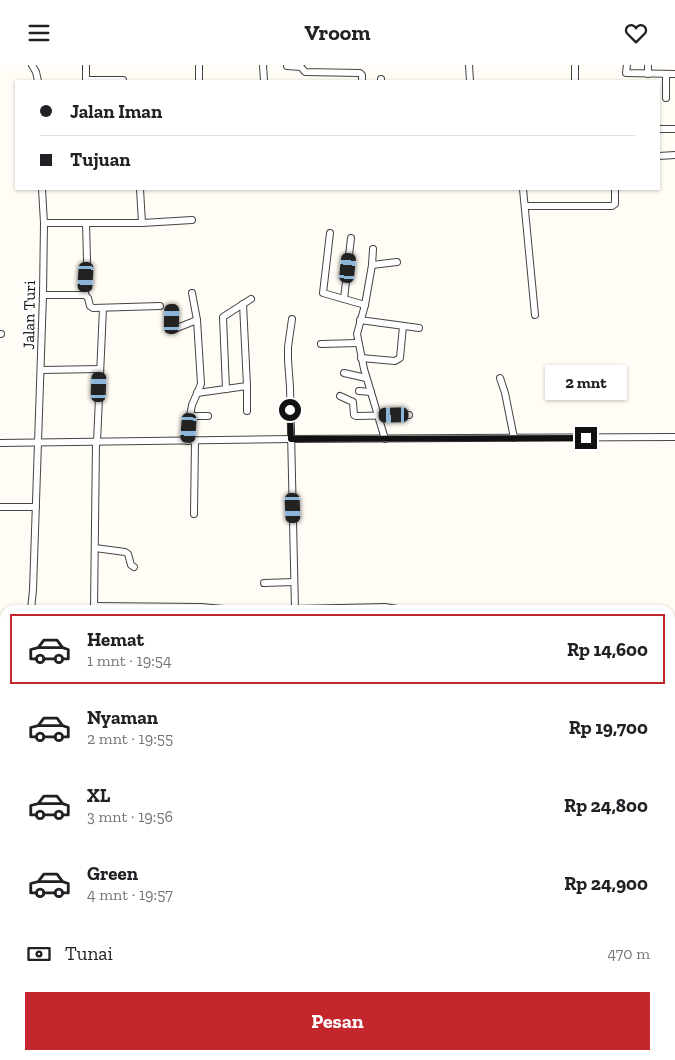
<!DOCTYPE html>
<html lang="id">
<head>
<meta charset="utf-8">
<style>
  :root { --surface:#fff; --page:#f6f6f6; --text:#202124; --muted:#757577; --line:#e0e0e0; --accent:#c4262e }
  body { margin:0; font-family:"Zilla Slab",serif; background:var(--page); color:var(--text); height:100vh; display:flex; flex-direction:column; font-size:19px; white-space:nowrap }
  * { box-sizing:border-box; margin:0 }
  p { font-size:16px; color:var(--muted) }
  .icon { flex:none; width:28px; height:28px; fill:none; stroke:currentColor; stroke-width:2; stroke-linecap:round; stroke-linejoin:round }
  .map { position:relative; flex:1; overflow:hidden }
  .details { position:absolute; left:0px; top:540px; width:675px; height:455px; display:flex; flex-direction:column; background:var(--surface); border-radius:15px 15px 0 0; box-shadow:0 1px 4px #0004 }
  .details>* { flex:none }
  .guide { position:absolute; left:15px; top:15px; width:645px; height:110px; border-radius:0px; box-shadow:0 1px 4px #0004; display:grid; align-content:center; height:110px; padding:0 25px; background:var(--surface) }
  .end { position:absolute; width:22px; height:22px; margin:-11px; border:6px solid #111; background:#fff; box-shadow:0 0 0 2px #fff }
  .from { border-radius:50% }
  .bubble { position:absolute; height:35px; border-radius:0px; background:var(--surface); box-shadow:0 1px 4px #0004; font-size:16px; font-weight:700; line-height:35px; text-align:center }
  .car { position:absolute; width:15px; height:30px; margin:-15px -8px; border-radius:6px; box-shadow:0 0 4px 1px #0007; background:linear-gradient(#222 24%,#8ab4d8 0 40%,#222 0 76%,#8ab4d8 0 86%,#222 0) }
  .guide b { display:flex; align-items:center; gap:18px; height:48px; font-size:19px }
  .guide b+b { border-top:1px solid var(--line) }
  .guide i { width:12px; height:12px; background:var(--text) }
  ul { padding:9px 0 0; list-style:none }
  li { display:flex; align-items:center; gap:15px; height:70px; margin:0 10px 8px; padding:0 15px; border:2px solid transparent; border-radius:0px }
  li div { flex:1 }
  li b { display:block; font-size:19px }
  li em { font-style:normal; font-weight:700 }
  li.selected { border-color:var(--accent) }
  li>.icon { width:45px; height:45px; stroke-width:1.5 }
  .pay { display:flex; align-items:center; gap:12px; height:55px; padding:0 25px; font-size:19px }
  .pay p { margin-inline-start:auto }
  .button { display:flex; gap:10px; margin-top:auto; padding:10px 25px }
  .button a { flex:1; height:58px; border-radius:0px; background:var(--accent); color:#fff; font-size:20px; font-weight:700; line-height:58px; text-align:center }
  header { display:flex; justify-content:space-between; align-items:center; height:65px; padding:0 25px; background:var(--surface); font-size:22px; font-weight:700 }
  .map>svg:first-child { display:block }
  .cemetery { fill:#d9e3c4 }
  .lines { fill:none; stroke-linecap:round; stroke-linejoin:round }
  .minor-casing { stroke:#444; stroke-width:8 }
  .minor { stroke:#fff; stroke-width:6 }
  .route { stroke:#111; stroke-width:6 }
  .labels { text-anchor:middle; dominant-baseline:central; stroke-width:5; stroke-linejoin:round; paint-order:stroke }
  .street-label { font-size:16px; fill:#111; stroke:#fff }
</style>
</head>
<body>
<header><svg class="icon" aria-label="menu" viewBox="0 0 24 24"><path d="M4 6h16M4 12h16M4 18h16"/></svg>Vroom<svg class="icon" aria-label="heart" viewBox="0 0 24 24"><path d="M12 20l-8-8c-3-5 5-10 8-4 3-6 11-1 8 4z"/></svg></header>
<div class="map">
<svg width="675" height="995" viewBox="0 0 675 995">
  <rect width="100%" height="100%" fill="#fffdf5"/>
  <polygon class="cemetery" points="674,574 675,574 674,612 670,605 670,577"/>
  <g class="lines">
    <defs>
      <g id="minor">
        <polyline points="32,0 36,7 38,16"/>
        <polyline points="263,0 264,16"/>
        <polyline points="469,0 470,16"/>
        <polyline points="627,0 626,8 675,9"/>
        <polyline points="287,1 301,2 305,7 360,8 362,10 362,16"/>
        <polyline points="648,9 648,0"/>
        <polyline points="666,9 666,33"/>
        <polyline points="381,14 381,16"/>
        <polyline points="86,15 123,15"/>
        <polyline points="86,16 86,0"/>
        <polyline points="199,16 199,0"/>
        <polyline points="575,16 575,0"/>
        <polyline points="659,64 675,64"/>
        <polyline points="659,91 675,90"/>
        <polyline points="523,124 535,250"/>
        <polyline points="525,141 612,141 615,139 615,124"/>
        <polyline points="44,158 142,158 140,124"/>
        <polyline points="142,158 192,155"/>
        <polyline points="330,168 323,228 365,240"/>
        <polyline points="373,184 372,200 365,240 357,269 364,304 385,374"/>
        <polyline points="372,200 397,197"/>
        <polyline points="192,228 197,255"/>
        <polyline points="43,230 85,230 88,233 90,241 93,243 160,241"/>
        <polyline points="85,230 87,195 86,158"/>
        <polyline points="344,234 351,173"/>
        <polyline points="243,239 247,321"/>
        <polyline points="173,243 172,265 197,255 201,319 192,340 190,351 188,376"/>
        <polyline points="292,254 288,282 288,295 290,322 295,545"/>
        <polyline points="360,255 419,263"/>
        <polyline points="0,269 1,269"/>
        <polyline points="321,279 358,278"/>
        <polyline points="361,293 395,296 400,293 403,261"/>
        <polyline points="42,305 100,304"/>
        <polyline points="344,308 366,313"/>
        <polyline points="500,313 505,328 514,373"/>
        <polyline points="226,324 223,252 251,234"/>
        <polyline points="359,326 371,327"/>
        <polyline points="197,328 247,321 247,346"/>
        <polyline points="340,331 353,337 354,350 356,351 409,350"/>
        <polyline points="190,351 208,351"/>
        <polyline points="97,377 103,243"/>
        <polyline points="0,378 291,374 675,372"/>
        <polyline points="0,442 36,442"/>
        <polyline points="194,449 195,375"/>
        <polyline points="95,483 125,487 128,489 131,500 134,502"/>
        <polyline points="264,518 294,517"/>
        <polyline points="94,541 201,542 224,544 295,544 385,542 404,545"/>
        <polyline points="94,544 96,377"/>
        <polyline points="31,545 33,525 43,230 44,158 42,124"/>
        <polyline points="670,658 675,658"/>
        <polyline points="0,674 5,674"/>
        <polyline points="670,682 675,682"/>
        <polyline points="670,809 675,809"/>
        <polyline points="0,810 5,804"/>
        <polyline points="0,861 4,865 5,871 4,945 5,953"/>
        <polyline points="670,892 675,892"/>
        <polyline points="670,963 675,963"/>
        <polyline points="9,990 10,995"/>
      </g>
    </defs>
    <use href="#minor" class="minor-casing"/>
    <use href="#minor" class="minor"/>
  </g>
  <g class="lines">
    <polyline class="route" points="290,345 291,374 586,373"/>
  </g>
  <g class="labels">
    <g class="street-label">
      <text transform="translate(29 250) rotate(-89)">Jalan Turi</text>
    </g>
  </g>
</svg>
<i class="end from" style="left:290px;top:345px"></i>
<i class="end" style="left:586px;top:373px"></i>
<div class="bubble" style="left:545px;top:300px;width:82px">2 mnt</div>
<i class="car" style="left:348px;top:203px;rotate:6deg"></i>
<i class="car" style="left:86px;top:212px;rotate:183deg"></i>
<i class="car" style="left:172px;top:254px;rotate:1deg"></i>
<i class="car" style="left:99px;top:322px;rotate:2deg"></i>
<i class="car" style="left:394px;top:350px;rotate:269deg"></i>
<i class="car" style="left:189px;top:363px;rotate:184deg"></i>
<i class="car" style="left:293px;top:443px;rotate:178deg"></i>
<div class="guide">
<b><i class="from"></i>Jalan Iman</b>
<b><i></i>Tujuan</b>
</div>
<section class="details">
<ul>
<li class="selected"><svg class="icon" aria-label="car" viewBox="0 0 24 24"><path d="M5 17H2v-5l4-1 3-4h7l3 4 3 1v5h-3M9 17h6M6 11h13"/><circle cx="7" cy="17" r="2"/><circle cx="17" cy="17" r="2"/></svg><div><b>Hemat</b><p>1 mnt · 19:54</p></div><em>Rp 14,600</em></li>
<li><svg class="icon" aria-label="car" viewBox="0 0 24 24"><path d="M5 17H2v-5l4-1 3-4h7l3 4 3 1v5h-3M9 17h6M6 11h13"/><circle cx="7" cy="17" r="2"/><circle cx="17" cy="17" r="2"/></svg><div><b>Nyaman</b><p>2 mnt · 19:55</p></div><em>Rp 19,700</em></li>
<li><svg class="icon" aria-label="car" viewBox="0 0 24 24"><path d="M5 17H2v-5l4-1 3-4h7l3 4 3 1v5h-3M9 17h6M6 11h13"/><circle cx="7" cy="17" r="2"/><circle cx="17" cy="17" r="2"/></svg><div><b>XL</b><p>3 mnt · 19:56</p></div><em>Rp 24,800</em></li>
<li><svg class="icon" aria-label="car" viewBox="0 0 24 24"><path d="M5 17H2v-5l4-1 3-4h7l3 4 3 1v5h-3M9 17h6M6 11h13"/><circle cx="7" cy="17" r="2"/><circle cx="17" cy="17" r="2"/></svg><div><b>Green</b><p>4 mnt · 19:57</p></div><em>Rp 24,900</em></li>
</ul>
<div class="pay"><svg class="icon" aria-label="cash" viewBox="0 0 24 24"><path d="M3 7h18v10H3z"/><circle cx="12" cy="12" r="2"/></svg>Tunai<p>470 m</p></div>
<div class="button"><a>Pesan</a></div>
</section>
</div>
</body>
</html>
